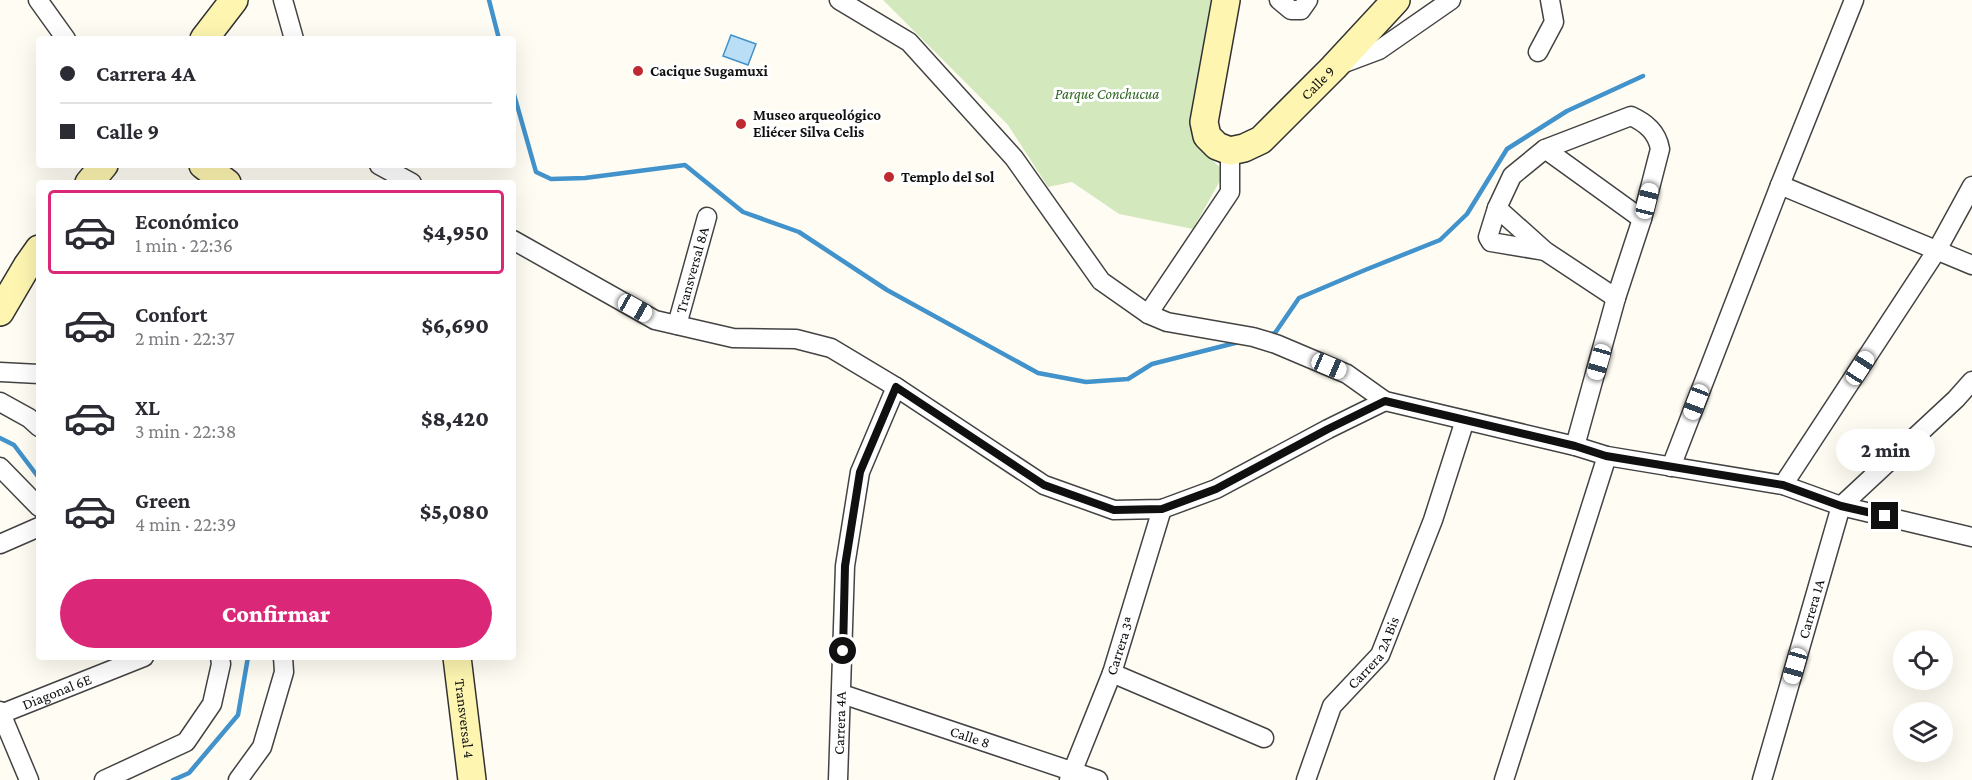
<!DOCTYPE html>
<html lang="es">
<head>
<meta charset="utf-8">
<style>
  :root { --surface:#fff; --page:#f7f7f7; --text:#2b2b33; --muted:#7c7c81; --line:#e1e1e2; --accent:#db2777 }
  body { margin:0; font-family:"Crimson Pro",serif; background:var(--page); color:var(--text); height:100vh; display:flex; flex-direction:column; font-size:22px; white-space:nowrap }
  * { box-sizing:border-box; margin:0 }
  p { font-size:20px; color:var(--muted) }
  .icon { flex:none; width:33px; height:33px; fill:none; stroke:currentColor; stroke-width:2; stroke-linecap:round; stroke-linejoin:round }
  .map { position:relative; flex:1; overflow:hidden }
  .details { position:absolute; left:36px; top:180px; width:480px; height:480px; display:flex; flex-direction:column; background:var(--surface); border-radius:6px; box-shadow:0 6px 24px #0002 }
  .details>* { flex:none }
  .guide { position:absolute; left:36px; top:36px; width:480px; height:132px; border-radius:6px; box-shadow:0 6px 24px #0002; display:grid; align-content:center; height:132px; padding:0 24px; background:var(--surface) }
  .tools { position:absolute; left:1893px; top:630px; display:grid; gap:12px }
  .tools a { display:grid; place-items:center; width:60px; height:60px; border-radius:50%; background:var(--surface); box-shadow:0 6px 24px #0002; font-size:30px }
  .end { position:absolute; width:27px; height:27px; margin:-14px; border:8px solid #101010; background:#fff; box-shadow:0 0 0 3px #fff }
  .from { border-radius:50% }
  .bubble { position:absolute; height:42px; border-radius:21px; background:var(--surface); box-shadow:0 6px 24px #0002; font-size:20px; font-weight:800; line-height:42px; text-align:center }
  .car { position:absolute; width:18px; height:36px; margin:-18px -9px; border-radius:8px; box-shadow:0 0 4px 2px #0007; background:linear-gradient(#fff 24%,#345 0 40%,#fff 0 76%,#345 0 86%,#fff 0) }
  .guide b { display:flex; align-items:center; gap:21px; height:57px; font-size:22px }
  .guide b+b { border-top:2px solid var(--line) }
  .guide i { width:15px; height:15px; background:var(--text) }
  ul { padding:10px 0 0; list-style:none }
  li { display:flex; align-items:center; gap:18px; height:84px; margin:0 12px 9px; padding:0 12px; border:3px solid transparent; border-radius:6px }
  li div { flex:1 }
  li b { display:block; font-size:22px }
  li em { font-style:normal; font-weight:800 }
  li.selected { border-color:var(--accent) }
  li>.icon { width:54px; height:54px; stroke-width:1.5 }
  .action { display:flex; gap:12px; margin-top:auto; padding:12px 24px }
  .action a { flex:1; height:69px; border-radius:36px; background:var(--accent); color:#fff; font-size:24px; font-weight:800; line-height:69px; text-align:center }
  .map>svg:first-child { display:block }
  .green { fill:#d3e9bd }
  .water { fill:#b9def5; stroke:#4292cb; stroke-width:1.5 }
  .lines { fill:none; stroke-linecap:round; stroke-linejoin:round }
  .stream { stroke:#4292cb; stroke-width:4.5 }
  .street-casing { stroke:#434343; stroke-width:21 }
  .secondary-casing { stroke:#323232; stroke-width:30 }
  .street { stroke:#fff; stroke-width:18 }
  .secondary { stroke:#fdf5b0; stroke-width:27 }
  .route { stroke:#101010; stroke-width:8 }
  .poi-dot { fill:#be2a2f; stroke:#fff; stroke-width:2 }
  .labels { text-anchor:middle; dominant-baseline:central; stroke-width:6; stroke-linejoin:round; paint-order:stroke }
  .poi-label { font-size:15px; font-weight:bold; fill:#101010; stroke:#fff; text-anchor:start }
  .street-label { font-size:15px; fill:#101010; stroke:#fff }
  .park-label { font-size:15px; font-style:italic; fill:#2e6721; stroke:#fff }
</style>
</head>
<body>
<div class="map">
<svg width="1972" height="780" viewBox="0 0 1972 780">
  <rect width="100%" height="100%" fill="#fffdf3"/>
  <polygon class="green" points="883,0 1213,0 1196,145 1225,172 1193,229 1119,214 1072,182 1048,187 1008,125"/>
  <polygon class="water" points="731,35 756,44 748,65 723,56"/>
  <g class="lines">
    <g class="stream">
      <polyline points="489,0 499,39"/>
      <polyline points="513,91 536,172 551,179 585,178 685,165 743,212 799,232 887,290 1038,373 1086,382 1128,379 1152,364 1239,342"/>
      <polyline points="1267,335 1275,333 1299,298 1365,270 1440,240 1467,214 1507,149 1567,111 1643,76"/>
      <polyline points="0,438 14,445 39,478"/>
      <polyline points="173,780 189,773 238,715 248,657"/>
    </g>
    <defs>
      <g id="street">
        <polyline points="38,0 66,39"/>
        <polyline points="283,0 294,39"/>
        <polyline points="839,0 909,42 1014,158 1101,281 1148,314 1167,322 1253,337 1276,344 1347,374 1385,401 1575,446 1607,456 1783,485 1841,506 1972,537"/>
        <polyline points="1279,0 1291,10 1301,10 1308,0"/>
        <polyline points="1538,52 1554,22 1550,0"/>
        <polyline points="1339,65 1379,50 1451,0"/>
        <polyline points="1545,149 1642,219"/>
        <polyline points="379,165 412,183"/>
        <polyline points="1780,185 1972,265"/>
        <polyline points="1497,208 1545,251 1616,298"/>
        <polyline points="513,240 655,320 733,338 796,339 831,348 896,387 1044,485 1114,510 1162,509 1216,489 1328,429 1385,401"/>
        <path d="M 1545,251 L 1491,242 L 1488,237 L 1497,208 L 1512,176 L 1545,149 L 1631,116 C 1646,123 1657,132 1660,149 L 1642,219 L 1616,298 L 1575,446"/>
        <polyline points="1148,314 1230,192 1230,151"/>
        <path id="s1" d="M 677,325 L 707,217"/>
        <polyline points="0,372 39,374"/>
        <polyline points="0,402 29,418 39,427"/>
        <polyline points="0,467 39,507"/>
        <polyline points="1671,467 1780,185 1854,0"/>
        <polyline points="1783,485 1937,250 1972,186"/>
        <polyline points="1841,506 1956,399 1972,381"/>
        <polyline points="0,544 39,527"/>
        <polyline points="1112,673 1264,738"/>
        <path id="s2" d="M 842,694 L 1098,780"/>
        <polyline points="0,711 29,780"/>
        <path id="s3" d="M 1,714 L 144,657"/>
        <polyline points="104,780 186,742 212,704 221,664 220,657"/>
        <polyline points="238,780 262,747 284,672 283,657"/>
        <path id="s4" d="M 838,780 L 845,566 L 860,472 L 896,387"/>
        <polyline points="1069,780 1112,673 1162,509"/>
        <path id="s5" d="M 1306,780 L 1332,706 L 1380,655 L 1433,520 L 1465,420"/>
        <polyline points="1504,780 1607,456"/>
        <path id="s6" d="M 1762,780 L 1841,506"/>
      </g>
      <g id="secondary">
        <path id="s7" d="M 1226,0 L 1204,122 L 1207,136 L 1217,146 L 1230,151 L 1244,148 L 1261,140 L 1333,68 L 1396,0"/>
        <polyline points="204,39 234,0"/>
        <polyline points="203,165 227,183"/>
        <polyline points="89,183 104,165"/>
        <polyline points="0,312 27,266 39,249"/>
        <path id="s8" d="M 457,657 L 472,780"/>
      </g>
    </defs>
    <use href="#street" class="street-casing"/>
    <use href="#secondary" class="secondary-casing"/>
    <use href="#street" class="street"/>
    <use href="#secondary" class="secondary"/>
  </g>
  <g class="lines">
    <polyline class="route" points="843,651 845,566 860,472 896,387 1044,485 1114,510 1162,509 1216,489 1328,429 1385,401 1575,446 1606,456 1783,485 1841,506 1885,516"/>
  </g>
  <g class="poi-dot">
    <circle cx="638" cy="71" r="6"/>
    <circle cx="741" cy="124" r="6"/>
    <circle cx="889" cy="177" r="6"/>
  </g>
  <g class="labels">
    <g class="poi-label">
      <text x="650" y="71">Cacique Sugamuxi</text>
      <text x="753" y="115">Museo arqueológico<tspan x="753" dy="17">Eliécer Silva Celis</tspan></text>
      <text x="901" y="177">Templo del Sol</text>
    </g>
    <g class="street-label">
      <text stroke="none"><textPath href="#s7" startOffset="280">Calle 9</textPath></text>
      <text stroke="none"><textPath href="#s1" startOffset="57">Transversal 8A</textPath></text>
      <text stroke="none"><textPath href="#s6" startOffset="178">Carrera 1A</textPath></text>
      <text transform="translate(1120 646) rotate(-72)">Carrera 3ª</text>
      <text stroke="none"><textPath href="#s5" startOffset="147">Carrera 2A Bis</textPath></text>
      <text stroke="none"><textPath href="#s3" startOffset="60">Diagonal 6E</textPath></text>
      <text stroke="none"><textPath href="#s8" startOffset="62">Transversal 4</textPath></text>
      <text stroke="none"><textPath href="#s4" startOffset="57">Carrera 4A</textPath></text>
      <text stroke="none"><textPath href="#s2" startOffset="135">Calle 8</textPath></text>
    </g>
    <g class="park-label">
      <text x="1107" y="94">Parque Conchucua</text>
    </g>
  </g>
</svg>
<div class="tools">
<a><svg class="icon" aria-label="locate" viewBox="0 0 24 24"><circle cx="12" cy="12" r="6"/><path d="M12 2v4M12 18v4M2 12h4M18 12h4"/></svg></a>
<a><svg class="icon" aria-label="layers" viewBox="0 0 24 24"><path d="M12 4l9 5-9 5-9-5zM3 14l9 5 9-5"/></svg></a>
</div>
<i class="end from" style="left:843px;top:651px"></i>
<i class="end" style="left:1885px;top:516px"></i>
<div class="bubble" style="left:1836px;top:429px;width:99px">2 min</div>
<i class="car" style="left:1647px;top:201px;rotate:14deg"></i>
<i class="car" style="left:635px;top:308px;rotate:119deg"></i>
<i class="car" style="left:1599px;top:362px;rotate:196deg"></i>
<i class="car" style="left:1329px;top:366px;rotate:113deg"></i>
<i class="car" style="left:1860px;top:368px;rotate:33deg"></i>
<i class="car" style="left:1696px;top:402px;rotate:201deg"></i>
<i class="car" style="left:1795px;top:666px;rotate:196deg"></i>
<div class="guide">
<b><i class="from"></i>Carrera 4A</b>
<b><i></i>Calle 9</b>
</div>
<section class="details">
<ul>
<li class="selected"><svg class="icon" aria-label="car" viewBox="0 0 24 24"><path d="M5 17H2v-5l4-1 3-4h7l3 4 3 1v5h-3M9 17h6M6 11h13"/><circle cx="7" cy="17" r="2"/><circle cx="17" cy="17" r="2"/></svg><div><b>Económico</b><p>1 min · 22:36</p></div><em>$4,950</em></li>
<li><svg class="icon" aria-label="car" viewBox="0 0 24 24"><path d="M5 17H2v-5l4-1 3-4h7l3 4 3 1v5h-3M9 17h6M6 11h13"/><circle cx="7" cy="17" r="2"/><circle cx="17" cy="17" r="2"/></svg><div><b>Confort</b><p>2 min · 22:37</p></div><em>$6,690</em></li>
<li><svg class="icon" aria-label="car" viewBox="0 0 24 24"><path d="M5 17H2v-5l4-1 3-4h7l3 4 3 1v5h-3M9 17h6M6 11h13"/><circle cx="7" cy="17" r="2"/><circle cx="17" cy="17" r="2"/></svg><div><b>XL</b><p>3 min · 22:38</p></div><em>$8,420</em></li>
<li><svg class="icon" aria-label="car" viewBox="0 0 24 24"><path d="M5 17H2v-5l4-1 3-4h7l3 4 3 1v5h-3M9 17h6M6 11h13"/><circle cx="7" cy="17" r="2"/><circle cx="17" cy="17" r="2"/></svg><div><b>Green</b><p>4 min · 22:39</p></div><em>$5,080</em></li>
</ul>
<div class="action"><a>Confirmar</a></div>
</section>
</div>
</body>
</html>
